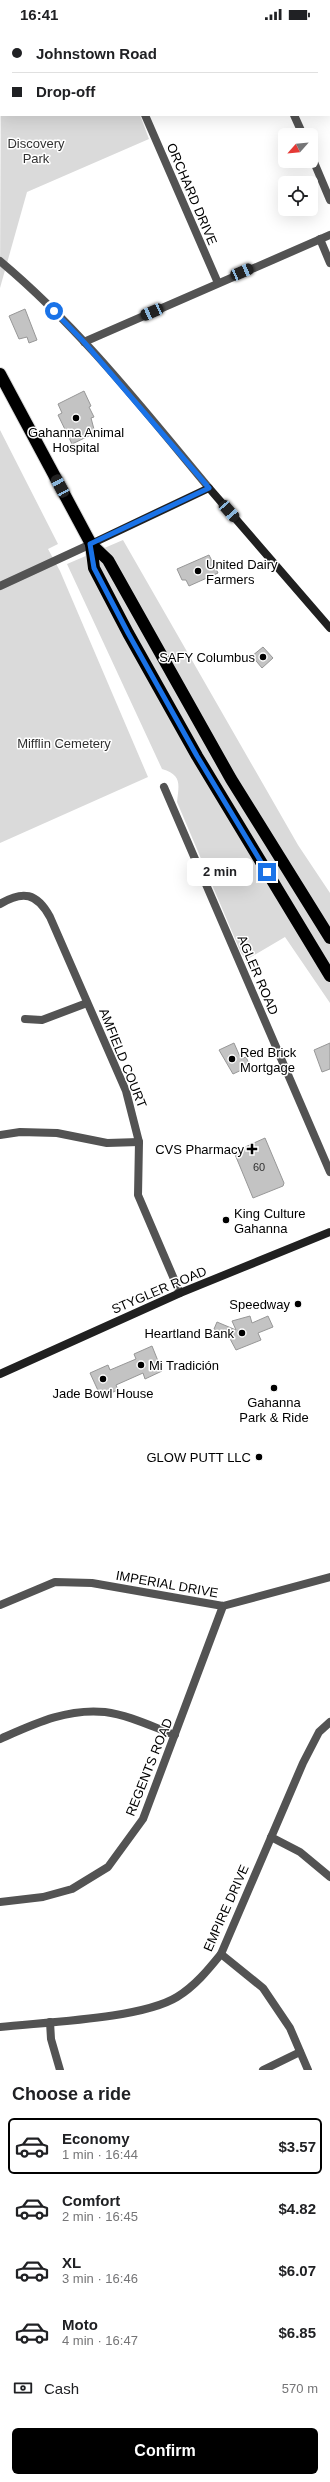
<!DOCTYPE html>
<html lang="en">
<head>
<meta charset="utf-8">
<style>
  :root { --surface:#fff; --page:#f6f6f6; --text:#202124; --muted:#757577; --line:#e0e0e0; --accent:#000 }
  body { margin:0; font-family:Arial,sans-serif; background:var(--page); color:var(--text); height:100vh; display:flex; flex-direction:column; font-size:15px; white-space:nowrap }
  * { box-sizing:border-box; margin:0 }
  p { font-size:13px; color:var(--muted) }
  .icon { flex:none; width:22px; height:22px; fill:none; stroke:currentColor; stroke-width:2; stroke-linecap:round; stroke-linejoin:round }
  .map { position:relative; height:2042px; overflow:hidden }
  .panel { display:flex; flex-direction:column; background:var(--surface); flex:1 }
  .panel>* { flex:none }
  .guide { position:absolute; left:0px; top:0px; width:330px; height:88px; box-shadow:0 4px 16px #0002; display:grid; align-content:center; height:88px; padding:0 12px; background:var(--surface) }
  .needle { width:26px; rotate:243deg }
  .tools { position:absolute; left:278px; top:100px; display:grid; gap:8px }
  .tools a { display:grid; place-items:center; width:40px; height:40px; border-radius:6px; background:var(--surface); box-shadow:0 4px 16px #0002; font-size:20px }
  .end { position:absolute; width:18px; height:18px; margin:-9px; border:5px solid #1a73e8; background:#fff; box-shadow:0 0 0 2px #fff }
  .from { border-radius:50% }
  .bubble { position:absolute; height:28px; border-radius:6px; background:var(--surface); box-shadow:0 4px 16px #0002; font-size:13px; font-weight:700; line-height:28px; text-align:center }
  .car { position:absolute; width:12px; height:24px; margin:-12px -6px; border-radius:5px; box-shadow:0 0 3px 1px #0007; background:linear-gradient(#222 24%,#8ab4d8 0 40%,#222 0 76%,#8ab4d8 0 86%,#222 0) }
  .guide b { display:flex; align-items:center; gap:14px; height:38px; font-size:15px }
  .guide b+b { border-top:1px solid var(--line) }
  .guide i { width:10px; height:10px; background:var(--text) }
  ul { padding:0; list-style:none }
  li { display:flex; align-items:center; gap:12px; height:56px; margin:0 8px 6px; padding:0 4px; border:2px solid transparent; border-radius:6px }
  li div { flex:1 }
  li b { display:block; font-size:15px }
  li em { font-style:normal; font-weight:700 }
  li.active { border-color:var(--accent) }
  li>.icon { width:36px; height:36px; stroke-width:1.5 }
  h2 { padding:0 12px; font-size:18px; line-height:48px }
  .pay { display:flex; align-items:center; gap:10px; height:44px; padding:0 12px; font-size:15px }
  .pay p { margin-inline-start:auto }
  .button { display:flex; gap:8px; margin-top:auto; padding:8px 12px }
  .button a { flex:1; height:46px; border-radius:6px; background:var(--accent); color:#fff; font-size:16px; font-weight:700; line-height:46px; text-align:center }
  .status { display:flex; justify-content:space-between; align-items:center; height:28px; padding:0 20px; background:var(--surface); direction:ltr }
  .status svg { height:11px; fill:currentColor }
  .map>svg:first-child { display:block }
  .green { fill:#dadada }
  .building { fill:#c3c3c3; stroke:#979797 }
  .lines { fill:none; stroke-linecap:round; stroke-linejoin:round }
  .highway-casing { stroke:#dbdbdb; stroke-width:14 }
  .street { stroke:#535353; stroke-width:8 }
  .secondary { stroke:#202020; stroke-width:8 }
  .highway { stroke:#000; stroke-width:12 }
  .route { stroke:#1a73e8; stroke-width:5 }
  .poi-dot { fill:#000; stroke:#fff; stroke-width:1.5 }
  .labels { text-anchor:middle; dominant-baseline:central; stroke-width:3; stroke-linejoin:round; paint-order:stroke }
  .number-label { font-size:11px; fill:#313131 }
  .park-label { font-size:13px; fill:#313131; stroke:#fff }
  .street-label { font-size:13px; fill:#000; stroke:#fff }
  .poi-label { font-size:13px; fill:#000; stroke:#fff; text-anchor:end }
</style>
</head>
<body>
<div class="status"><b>16:41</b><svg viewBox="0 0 49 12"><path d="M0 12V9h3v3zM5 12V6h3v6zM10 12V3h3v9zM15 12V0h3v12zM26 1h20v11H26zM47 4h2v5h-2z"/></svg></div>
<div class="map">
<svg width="330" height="2042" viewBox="0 0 330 2042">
  <rect width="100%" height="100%" fill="#fff"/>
  <g class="green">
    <polygon points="11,0 239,0 10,1"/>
    <polygon points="1,12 1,87 140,87 149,111 27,164 0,260"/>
    <polygon points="0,402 58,516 48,521 60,543 148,749 0,815"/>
    <path d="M 123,512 L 298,817 L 330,865 L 330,975 L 285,909 L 246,932 L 241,925 L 177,774 C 179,756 182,747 162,741 L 67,536 Z"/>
  </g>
  <g class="building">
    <polygon points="25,281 37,312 29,315 27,309 19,311 9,288"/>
    <polygon points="84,363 91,378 89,379 94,389 91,390 95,405 72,416 58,387 62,385 58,376"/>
    <polygon points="209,527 218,545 189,558 186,552 182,552 177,541"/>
    <polygon points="263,619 273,630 262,640 252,628"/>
    <polygon points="234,1015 241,1031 246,1029 250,1038 233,1046 219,1022"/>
    <polygon points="330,1015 330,1041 322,1044 314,1022"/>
    <polygon points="265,1110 284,1155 283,1158 253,1170 234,1124"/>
    <polygon points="250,1288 252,1295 268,1288 273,1299 258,1305 261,1312 236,1322 228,1307 214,1301 217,1294 236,1302 232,1293"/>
    <polygon points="152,1318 162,1343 145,1351 143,1345 116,1357 118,1362 101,1369 90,1345 108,1337 110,1342 136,1331 134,1326"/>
  </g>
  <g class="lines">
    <defs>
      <g id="highway">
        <polyline points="0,346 91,516 94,540 128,605 197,728 330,948"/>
        <polyline points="91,516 108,532 231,751 330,910"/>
      </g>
    </defs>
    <use href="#highway" class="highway-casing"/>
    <g class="street">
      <polyline points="145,87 218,255"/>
      <polyline points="294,87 303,107"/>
      <polyline points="311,127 330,172"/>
      <polyline points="320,211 330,235"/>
      <path d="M 0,233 C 79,299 144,382 209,460"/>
      <polyline points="84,314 330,207"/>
      <polyline points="0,558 91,516"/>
      <polyline points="164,759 330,1144"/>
      <path d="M 0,876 C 23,862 37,865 50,889 L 126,1063 L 139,1114 L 138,1167 L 180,1265"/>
      <polyline points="25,991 42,992 87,975"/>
      <polyline points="0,1107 20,1104 57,1105 107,1115 139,1114"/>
      <polyline points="0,1577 55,1554 92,1555 223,1578 330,1549"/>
      <path d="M 0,1711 C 34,1696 67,1680 105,1684 C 129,1687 153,1699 175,1707"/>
      <polyline points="271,1809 300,1824 330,1849"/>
      <polyline points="0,1874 43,1869 72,1861 108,1839 143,1791 223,1578"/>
      <polyline points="221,1926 263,1960 290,2000 308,2042"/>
      <polyline points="50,1994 51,2011 60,2042"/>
      <path d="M 0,1999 C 45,1994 141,1991 177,1969 C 195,1958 208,1942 221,1926 L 303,1735 L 319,1704 L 330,1694"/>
      <polyline points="263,2042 300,2024"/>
    </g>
    <g class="secondary">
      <polyline points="91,516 209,460 330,600"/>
      <polyline points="0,1346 180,1265 330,1204"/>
    </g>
    <use href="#highway" class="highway"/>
  </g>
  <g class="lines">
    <polyline class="route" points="54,283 84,314 209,460 90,516 94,540 128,605 197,728 267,844"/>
  </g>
  <g class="poi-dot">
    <circle cx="76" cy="390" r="4"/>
    <circle cx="198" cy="543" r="4"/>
    <circle cx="263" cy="629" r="4"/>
    <circle cx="232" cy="1031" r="4"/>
    <path d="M250 1115h4v4h4v4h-4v4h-4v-4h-4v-4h4z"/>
    <circle cx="226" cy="1192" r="4"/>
    <circle cx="298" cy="1276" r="4"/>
    <circle cx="242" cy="1305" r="4"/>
    <circle cx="141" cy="1337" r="4"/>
    <circle cx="103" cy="1351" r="4"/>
    <circle cx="274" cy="1360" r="4"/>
    <circle cx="259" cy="1429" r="4"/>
  </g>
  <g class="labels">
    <g class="number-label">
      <text x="259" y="1139">60</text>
    </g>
    <g class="park-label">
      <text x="36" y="115">Discovery<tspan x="36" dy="15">Park</tspan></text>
      <text x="64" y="715">Mifflin Cemetery</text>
    </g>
    <g class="street-label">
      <text transform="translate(192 166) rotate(67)">ORCHARD DRIVE</text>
      <text transform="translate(258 947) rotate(67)">AGLER ROAD</text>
      <text transform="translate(123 1030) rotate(68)">AMFIELD COURT</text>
      <text transform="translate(159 1262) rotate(-23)">STYGLER ROAD</text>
      <text transform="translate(167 1556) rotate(10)">IMPERIAL DRIVE</text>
      <text transform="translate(149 1739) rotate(-68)">REGENTS ROAD</text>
      <text transform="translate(226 1880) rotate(-66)">EMPIRE DRIVE</text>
    </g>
    <g class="poi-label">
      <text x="76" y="404" text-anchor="middle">Gahanna Animal<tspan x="76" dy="15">Hospital</tspan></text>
      <text x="206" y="536" text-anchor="start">United Dairy<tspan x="206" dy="15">Farmers</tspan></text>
      <text x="255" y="629">SAFY Columbus</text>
      <text x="240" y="1024" text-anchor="start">Red Brick<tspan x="240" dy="15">Mortgage</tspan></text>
      <text x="244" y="1121">CVS Pharmacy</text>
      <text x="234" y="1185" text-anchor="start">King Culture<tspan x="234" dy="15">Gahanna</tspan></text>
      <text x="290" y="1276">Speedway</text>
      <text x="234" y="1305">Heartland Bank</text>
      <text x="149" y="1337" text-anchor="start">Mi Tradición</text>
      <text x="103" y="1365" text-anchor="middle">Jade Bowl House</text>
      <text x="274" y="1374" text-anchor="middle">Gahanna<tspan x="274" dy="15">Park &amp; Ride</tspan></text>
      <text x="251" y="1429">GLOW PUTT LLC</text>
    </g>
  </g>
</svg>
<div class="tools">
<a><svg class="needle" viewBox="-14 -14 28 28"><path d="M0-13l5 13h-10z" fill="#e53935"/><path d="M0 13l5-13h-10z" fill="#757577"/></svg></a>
<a><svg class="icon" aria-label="locate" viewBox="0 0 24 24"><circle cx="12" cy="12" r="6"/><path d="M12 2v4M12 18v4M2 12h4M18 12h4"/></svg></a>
</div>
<i class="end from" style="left:54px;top:283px"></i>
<i class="end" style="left:267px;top:844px"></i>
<div class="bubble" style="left:187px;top:830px;width:66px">2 min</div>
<i class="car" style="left:242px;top:244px;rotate:67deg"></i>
<i class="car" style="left:152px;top:284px;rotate:246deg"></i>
<i class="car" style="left:60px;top:458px;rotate:332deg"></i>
<i class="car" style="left:229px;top:483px;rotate:139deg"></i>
<div class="guide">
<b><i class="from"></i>Johnstown Road</b>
<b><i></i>Drop-off</b>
</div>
</div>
<section class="panel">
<h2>Choose a ride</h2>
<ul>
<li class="active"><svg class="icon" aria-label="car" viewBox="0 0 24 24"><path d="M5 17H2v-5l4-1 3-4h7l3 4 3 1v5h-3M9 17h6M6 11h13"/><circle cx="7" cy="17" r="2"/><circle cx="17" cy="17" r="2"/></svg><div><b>Economy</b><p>1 min · 16:44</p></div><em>$3.57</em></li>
<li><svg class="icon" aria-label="car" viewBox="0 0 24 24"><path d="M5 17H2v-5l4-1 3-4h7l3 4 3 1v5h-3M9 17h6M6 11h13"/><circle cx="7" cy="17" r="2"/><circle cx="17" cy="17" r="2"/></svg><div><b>Comfort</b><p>2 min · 16:45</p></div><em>$4.82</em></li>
<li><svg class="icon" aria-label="car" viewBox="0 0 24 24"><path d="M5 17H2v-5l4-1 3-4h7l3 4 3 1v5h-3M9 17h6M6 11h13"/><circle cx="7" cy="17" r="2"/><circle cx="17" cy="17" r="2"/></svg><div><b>XL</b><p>3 min · 16:46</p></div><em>$6.07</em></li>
<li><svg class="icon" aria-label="car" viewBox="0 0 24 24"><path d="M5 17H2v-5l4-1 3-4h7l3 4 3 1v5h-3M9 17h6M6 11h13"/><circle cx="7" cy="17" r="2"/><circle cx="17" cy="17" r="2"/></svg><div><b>Moto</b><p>4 min · 16:47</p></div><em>$6.85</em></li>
</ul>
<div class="pay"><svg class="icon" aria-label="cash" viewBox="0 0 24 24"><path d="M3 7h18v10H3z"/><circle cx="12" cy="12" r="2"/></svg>Cash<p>570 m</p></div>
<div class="button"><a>Confirm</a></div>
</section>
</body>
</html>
